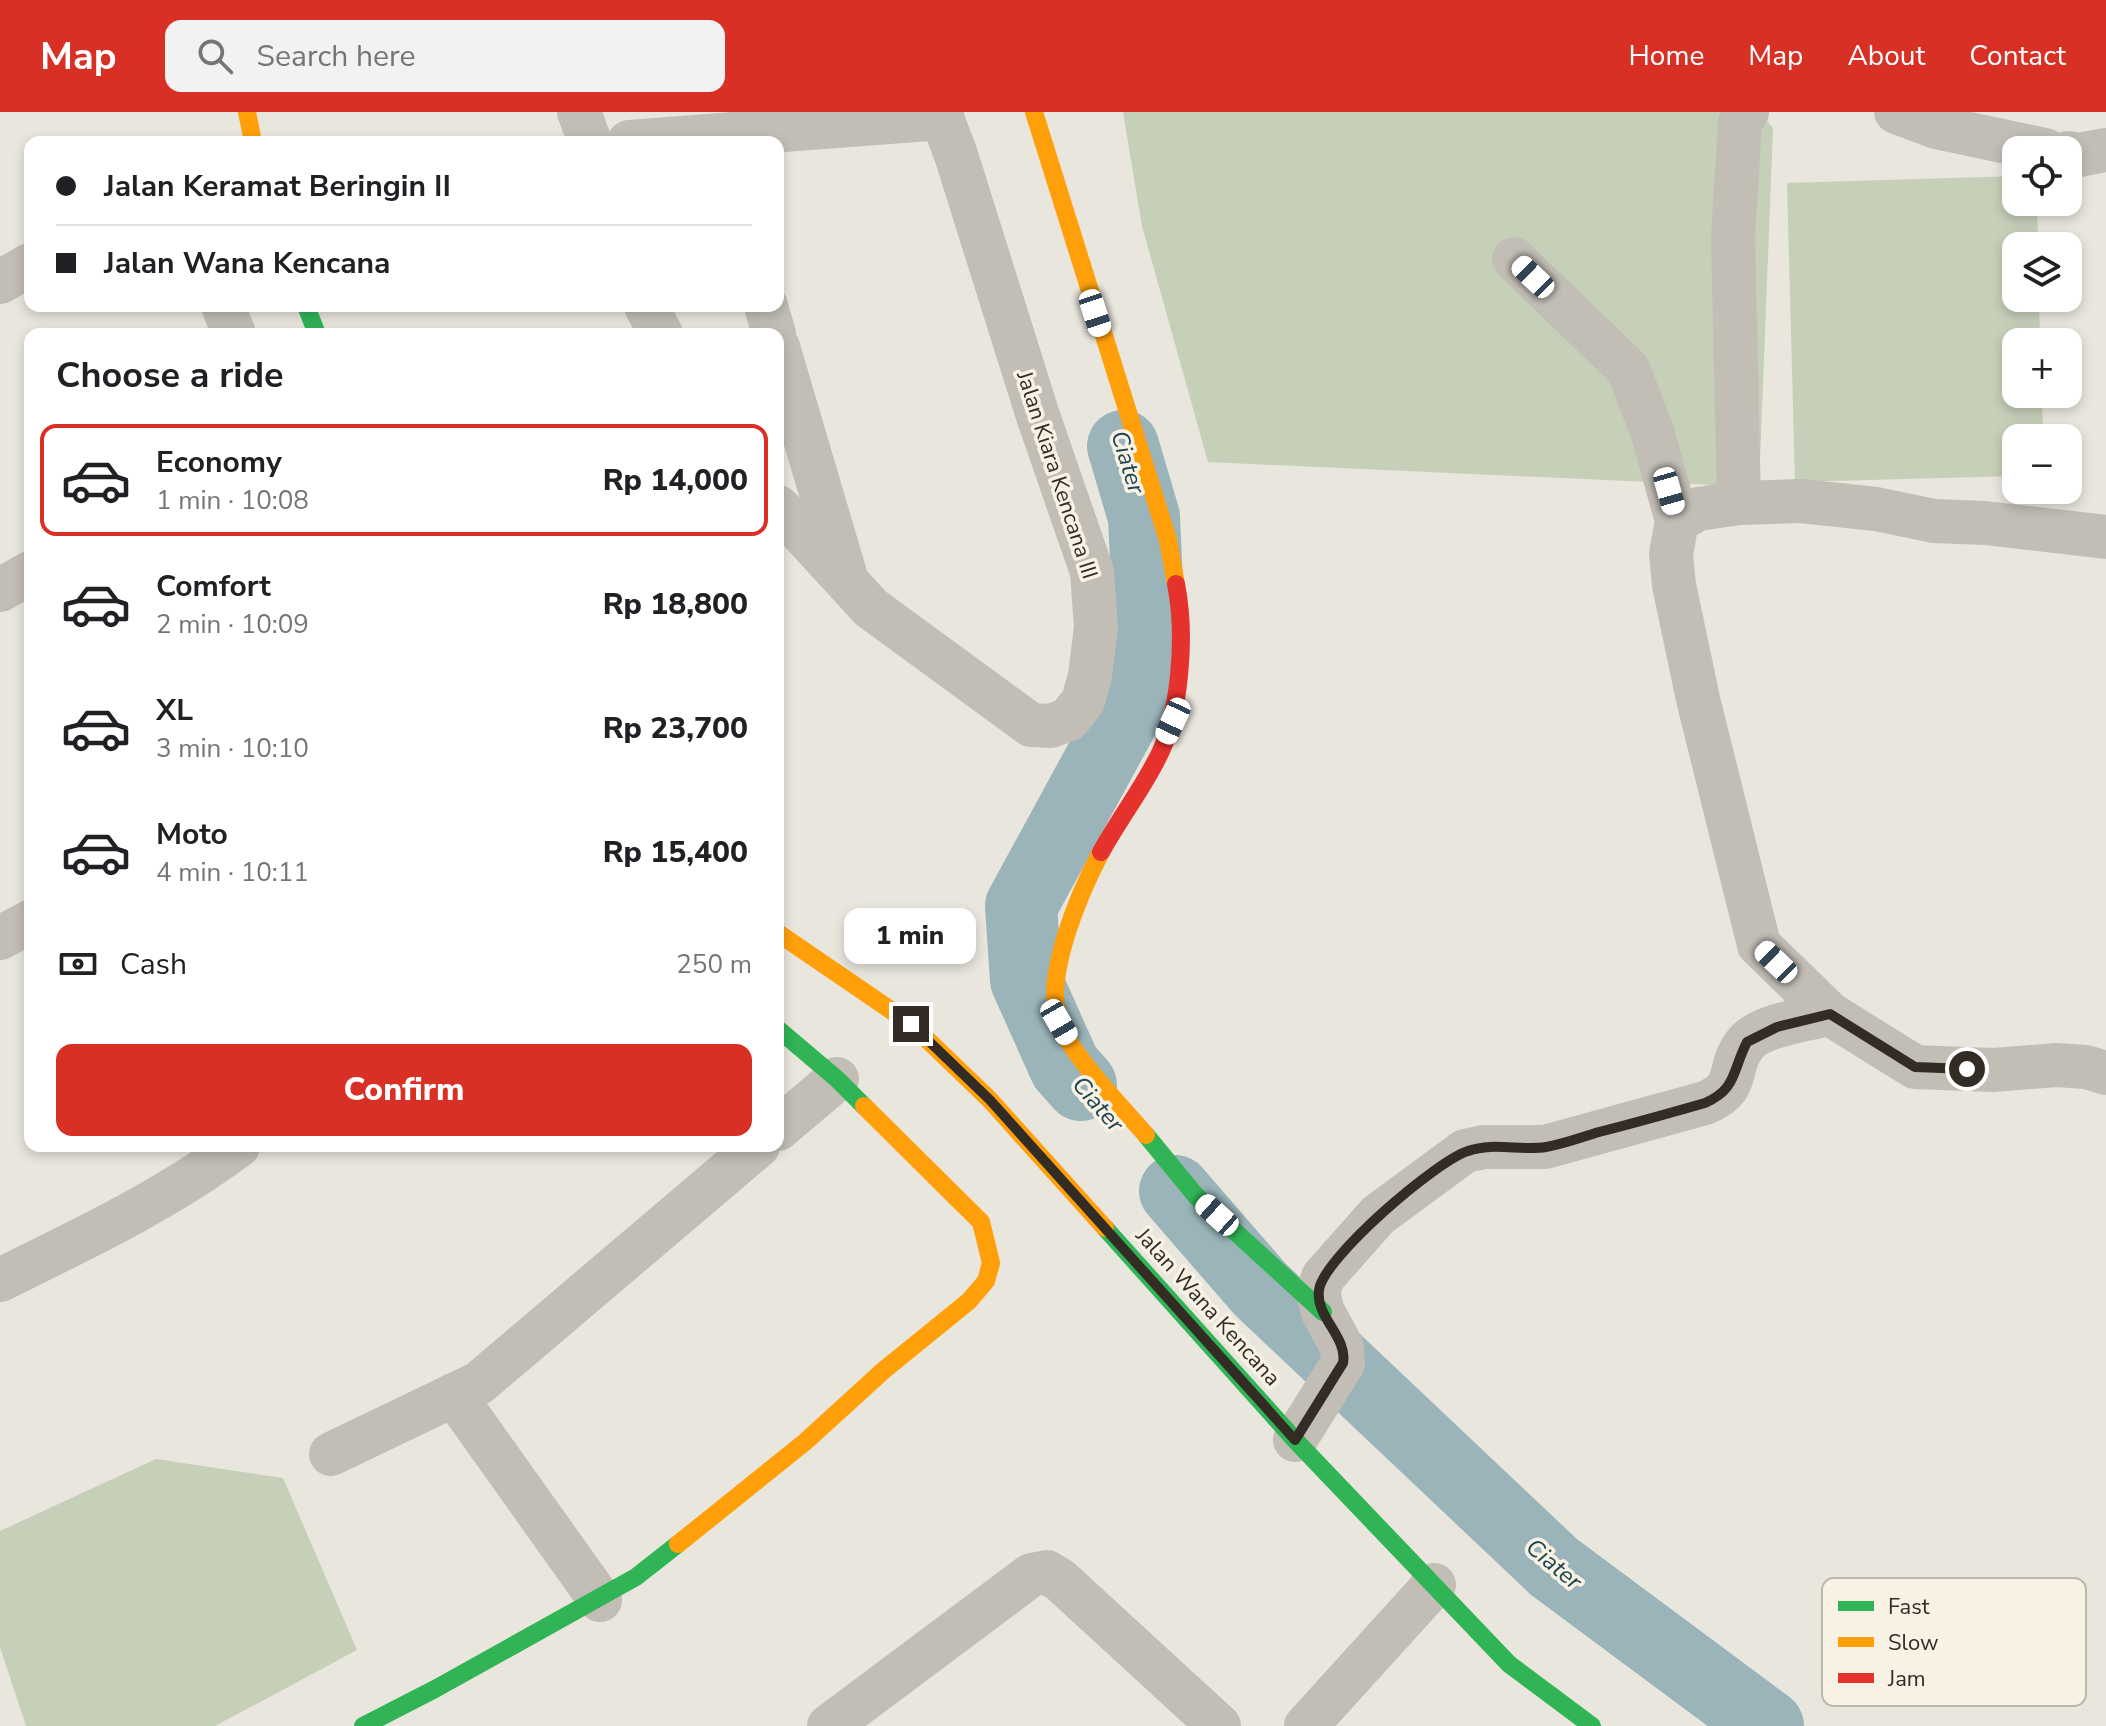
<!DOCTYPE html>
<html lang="en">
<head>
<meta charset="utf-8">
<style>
  :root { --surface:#fff; --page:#f2f2f2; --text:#202124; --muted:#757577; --line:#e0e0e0; --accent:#d93025 }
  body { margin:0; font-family:"Nunito Sans",sans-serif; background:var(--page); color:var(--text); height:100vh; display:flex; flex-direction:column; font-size:30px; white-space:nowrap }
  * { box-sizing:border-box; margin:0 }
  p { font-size:26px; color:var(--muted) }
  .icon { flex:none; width:44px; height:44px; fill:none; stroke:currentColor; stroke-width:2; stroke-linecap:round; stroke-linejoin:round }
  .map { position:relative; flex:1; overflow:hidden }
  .sheet { position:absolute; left:24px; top:216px; width:760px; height:824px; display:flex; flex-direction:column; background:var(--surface); border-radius:16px; box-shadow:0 4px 12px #0003 }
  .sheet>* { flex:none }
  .top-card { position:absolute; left:24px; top:24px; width:760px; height:176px; border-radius:16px; box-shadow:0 4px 12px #0003; display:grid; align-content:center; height:176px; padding:0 32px; background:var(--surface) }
  .fabs { position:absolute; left:2002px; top:24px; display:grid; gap:16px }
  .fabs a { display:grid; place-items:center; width:80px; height:80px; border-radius:16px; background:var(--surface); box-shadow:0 4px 12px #0003; font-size:40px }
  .end { position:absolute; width:36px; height:36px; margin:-18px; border:10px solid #322c25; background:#fff; box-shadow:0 0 0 4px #fff }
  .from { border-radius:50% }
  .bubble { position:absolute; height:56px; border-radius:16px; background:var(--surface); box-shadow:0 4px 12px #0003; font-size:26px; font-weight:800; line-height:56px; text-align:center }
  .car { position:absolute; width:24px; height:48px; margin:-24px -12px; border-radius:10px; box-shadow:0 0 6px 2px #0007; background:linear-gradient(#fff 24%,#345 0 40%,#fff 0 76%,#345 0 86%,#fff 0) }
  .top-card b { display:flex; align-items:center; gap:28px; height:76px; font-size:30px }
  .top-card b+b { border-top:2px solid var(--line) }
  .top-card i { width:20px; height:20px; background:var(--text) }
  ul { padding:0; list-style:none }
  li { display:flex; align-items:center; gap:24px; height:112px; margin:0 16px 12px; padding:0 16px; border:4px solid transparent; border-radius:16px }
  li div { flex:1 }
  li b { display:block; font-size:30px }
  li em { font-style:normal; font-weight:800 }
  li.active { border-color:var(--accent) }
  li>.icon { width:72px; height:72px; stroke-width:1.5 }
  h2 { padding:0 32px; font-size:36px; line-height:96px }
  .pay { display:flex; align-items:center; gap:20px; height:88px; padding:0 32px; font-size:30px }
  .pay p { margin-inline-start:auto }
  .primary-button { display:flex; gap:16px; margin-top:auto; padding:16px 32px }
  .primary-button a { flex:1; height:92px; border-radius:16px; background:var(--accent); color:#fff; font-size:32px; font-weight:800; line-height:92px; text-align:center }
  header { display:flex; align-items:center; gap:48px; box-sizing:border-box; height:112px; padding:0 40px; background:var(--accent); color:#fff }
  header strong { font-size:38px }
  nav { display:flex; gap:44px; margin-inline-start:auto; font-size:28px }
  .search { width:560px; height:72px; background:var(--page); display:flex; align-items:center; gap:20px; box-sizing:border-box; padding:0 28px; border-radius:16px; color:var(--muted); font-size:30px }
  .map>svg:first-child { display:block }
  .green { fill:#c6cfb8 }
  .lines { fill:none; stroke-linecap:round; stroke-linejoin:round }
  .river { stroke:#9ab4b9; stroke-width:72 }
  .street { stroke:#c2beb6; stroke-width:44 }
  .fast { stroke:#30b455; stroke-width:18 }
  .slow { stroke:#ff9f0a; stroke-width:18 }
  .jam { stroke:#e5322d; stroke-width:18 }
  .route { stroke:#322c25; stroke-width:10 }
  .labels { text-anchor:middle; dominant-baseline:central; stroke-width:7; stroke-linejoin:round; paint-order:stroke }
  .street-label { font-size:22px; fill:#322c25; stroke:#f7f2e3 }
  .water-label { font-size:24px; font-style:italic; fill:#1e4451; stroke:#f7f2e3 }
  .key { fill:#f7f2e3; stroke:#bcb7aa; stroke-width:2 }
  .key-label { font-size:22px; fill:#322c25 }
</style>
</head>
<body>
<header>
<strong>Map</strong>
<div class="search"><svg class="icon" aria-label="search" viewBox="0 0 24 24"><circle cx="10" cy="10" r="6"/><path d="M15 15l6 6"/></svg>Search here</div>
<nav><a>Home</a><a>Map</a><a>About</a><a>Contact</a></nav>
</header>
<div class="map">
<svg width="2106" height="1614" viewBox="0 0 2106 1614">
  <rect width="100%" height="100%" fill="#e9e6dd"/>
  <g class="green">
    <polygon points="1123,0 1759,0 1773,16 1759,375 1208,350 1142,114"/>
    <polygon points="2016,64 2016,90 2037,90 2038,134 2016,134 2016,186 2039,186 2040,230 2016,230 2016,282 2042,282 2043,326 2016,326 2016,364 1795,370 1787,71"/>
    <polygon points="156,1347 283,1366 357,1538 215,1614 26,1614 0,1535 0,1419"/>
  </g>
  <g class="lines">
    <g class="river">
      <polyline points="1081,973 1065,955 1026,868 1021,794 1130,594 1149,516 1144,405 1123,334"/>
      <polyline points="1175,1079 1260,1177 1554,1455 1768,1614"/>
    </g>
    <g class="street">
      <polyline points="579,0 590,30"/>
      <polyline points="1896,0 1936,15 2045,38"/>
      <polyline points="629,30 942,6"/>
      <polyline points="2068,41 2079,43 2106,38"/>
      <polyline points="1514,147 1628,257 1652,319 1677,409 1671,442 1674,473 1698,587 1759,833 1830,902"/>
      <polyline points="0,170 30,153"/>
      <polyline points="223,194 234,222"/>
      <polyline points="646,194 661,222"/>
      <polyline points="766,194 774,222"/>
      <polyline points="778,235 845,462"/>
      <polyline points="1739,391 1733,125 1740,10 1747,0"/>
      <polyline points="778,395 871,496 1031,613 1051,614 1069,607 1083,589 1090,564 1096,515 1092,460 1038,304 956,43 942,6 942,0"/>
      <polyline points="1677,409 1698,397 1739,391 1801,389 1876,397 1934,409 1985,411 2106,425"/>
      <polyline points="0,478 30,461"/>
      <polyline points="0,826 30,810"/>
      <polyline points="778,1017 837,967"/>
      <path d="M 0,1168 C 81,1128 166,1088 238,1034"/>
      <polyline points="454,1283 600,1488"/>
      <path d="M 1295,1328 L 1343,1251 L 1342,1235 L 1323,1200 L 1318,1181 L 1323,1165 L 1378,1103 L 1465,1039 L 1484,1035 L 1545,1035 L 1705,991 C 1743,975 1725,957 1746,931 C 1761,913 1807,907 1830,902 L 1915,955 L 1993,958 L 2057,953 L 2086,955 L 2106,961"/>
      <polyline points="331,1342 479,1271 758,1034"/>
      <polyline points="829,1614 1031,1463 1047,1460 1060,1468 1219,1614"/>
      <polyline points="1306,1614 1434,1473"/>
    </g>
    <g class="fast">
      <polyline points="306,194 317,222"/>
      <polyline points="778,917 837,967 864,994"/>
      <polyline points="1146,1023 1196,1084 1323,1200"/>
      <polyline points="1105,1116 1295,1328 1509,1552 1592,1614"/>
      <polyline points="363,1614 435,1577 636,1465 678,1432"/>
    </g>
    <g class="slow">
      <polyline points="247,0 253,30"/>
      <polyline points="1034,0 1168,428 1176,472"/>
      <path d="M 1101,740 C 1080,780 1043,865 1059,910 C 1071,943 1122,995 1146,1023"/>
      <polyline points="778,821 911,912 990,988 1105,1116"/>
      <polyline points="678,1432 805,1330 884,1258 969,1189 986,1169 991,1151 981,1110 864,994"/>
    </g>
    <path class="jam" d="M 1101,740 C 1118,709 1140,680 1156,649 C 1181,604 1186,522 1176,472"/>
  </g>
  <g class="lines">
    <path class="route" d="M 911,912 L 990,988 L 1295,1328 L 1343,1251 C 1348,1225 1315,1205 1319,1178 C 1323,1146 1436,1049 1468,1039 C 1493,1030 1521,1039 1546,1035 C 1564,1032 1582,1025 1599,1020 C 1635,1011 1670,1001 1705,991 C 1737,977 1732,959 1747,930 L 1777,915 L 1830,902 L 1915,955 L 1967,957"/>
  </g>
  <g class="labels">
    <g class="street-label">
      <text transform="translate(1057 363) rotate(72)">Jalan Kiara Kencana III</text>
      <text transform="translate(1208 1195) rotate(48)">Jalan Wana Kencana</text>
    </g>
    <g class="water-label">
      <text transform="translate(1128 350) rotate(73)">Ciater</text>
      <text transform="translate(1098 992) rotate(49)">Ciater</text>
      <text transform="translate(1554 1452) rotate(40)">Ciater</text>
    </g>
  </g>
  <rect x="1822" y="1466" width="264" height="128" rx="12" class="key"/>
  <rect x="1838" y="1489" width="36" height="10" fill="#30b455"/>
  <rect x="1838" y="1525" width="36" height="10" fill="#ff9f0a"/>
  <rect x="1838" y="1561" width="36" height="10" fill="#e5322d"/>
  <g class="key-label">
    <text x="1888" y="1502">Fast</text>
    <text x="1888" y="1538">Slow</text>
    <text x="1888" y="1574">Jam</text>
  </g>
</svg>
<div class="fabs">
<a><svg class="icon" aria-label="locate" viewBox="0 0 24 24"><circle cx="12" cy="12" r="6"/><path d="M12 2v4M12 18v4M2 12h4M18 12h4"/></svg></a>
<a><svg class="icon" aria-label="layers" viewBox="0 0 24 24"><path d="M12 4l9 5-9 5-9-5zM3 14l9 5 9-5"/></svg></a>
<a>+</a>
<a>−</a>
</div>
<i class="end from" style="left:1967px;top:957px"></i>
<i class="end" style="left:911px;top:912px"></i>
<div class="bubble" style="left:844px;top:796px;width:132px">1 min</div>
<i class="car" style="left:1533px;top:165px;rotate:314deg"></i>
<i class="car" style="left:1095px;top:201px;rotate:162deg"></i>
<i class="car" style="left:1669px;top:379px;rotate:164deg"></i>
<i class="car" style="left:1173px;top:609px;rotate:205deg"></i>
<i class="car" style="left:1776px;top:850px;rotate:314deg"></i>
<i class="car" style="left:1059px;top:910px;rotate:150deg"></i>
<i class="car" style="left:1217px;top:1103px;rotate:312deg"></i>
<div class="top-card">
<b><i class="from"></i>Jalan Keramat Beringin II</b>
<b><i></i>Jalan Wana Kencana</b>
</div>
<section class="sheet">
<h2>Choose a ride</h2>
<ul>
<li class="active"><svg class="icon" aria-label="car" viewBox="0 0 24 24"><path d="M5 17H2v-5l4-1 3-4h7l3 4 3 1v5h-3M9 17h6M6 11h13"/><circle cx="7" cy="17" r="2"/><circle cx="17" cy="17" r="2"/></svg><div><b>Economy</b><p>1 min · 10:08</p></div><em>Rp 14,000</em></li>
<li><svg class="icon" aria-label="car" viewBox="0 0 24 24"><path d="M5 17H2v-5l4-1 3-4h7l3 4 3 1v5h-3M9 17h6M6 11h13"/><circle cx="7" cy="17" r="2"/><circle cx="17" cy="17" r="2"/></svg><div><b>Comfort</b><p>2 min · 10:09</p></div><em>Rp 18,800</em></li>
<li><svg class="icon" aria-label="car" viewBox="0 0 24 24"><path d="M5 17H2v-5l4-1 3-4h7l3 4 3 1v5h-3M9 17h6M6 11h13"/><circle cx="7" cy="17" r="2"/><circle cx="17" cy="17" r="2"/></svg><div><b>XL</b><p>3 min · 10:10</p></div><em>Rp 23,700</em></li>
<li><svg class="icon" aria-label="car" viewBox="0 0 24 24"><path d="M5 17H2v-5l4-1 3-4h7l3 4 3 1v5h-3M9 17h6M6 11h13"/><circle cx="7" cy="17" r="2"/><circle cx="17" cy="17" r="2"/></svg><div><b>Moto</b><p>4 min · 10:11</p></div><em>Rp 15,400</em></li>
</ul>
<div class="pay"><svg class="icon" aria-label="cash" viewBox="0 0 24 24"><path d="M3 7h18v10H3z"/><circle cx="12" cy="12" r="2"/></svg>Cash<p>250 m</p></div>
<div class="primary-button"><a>Confirm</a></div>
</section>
</div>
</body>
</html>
